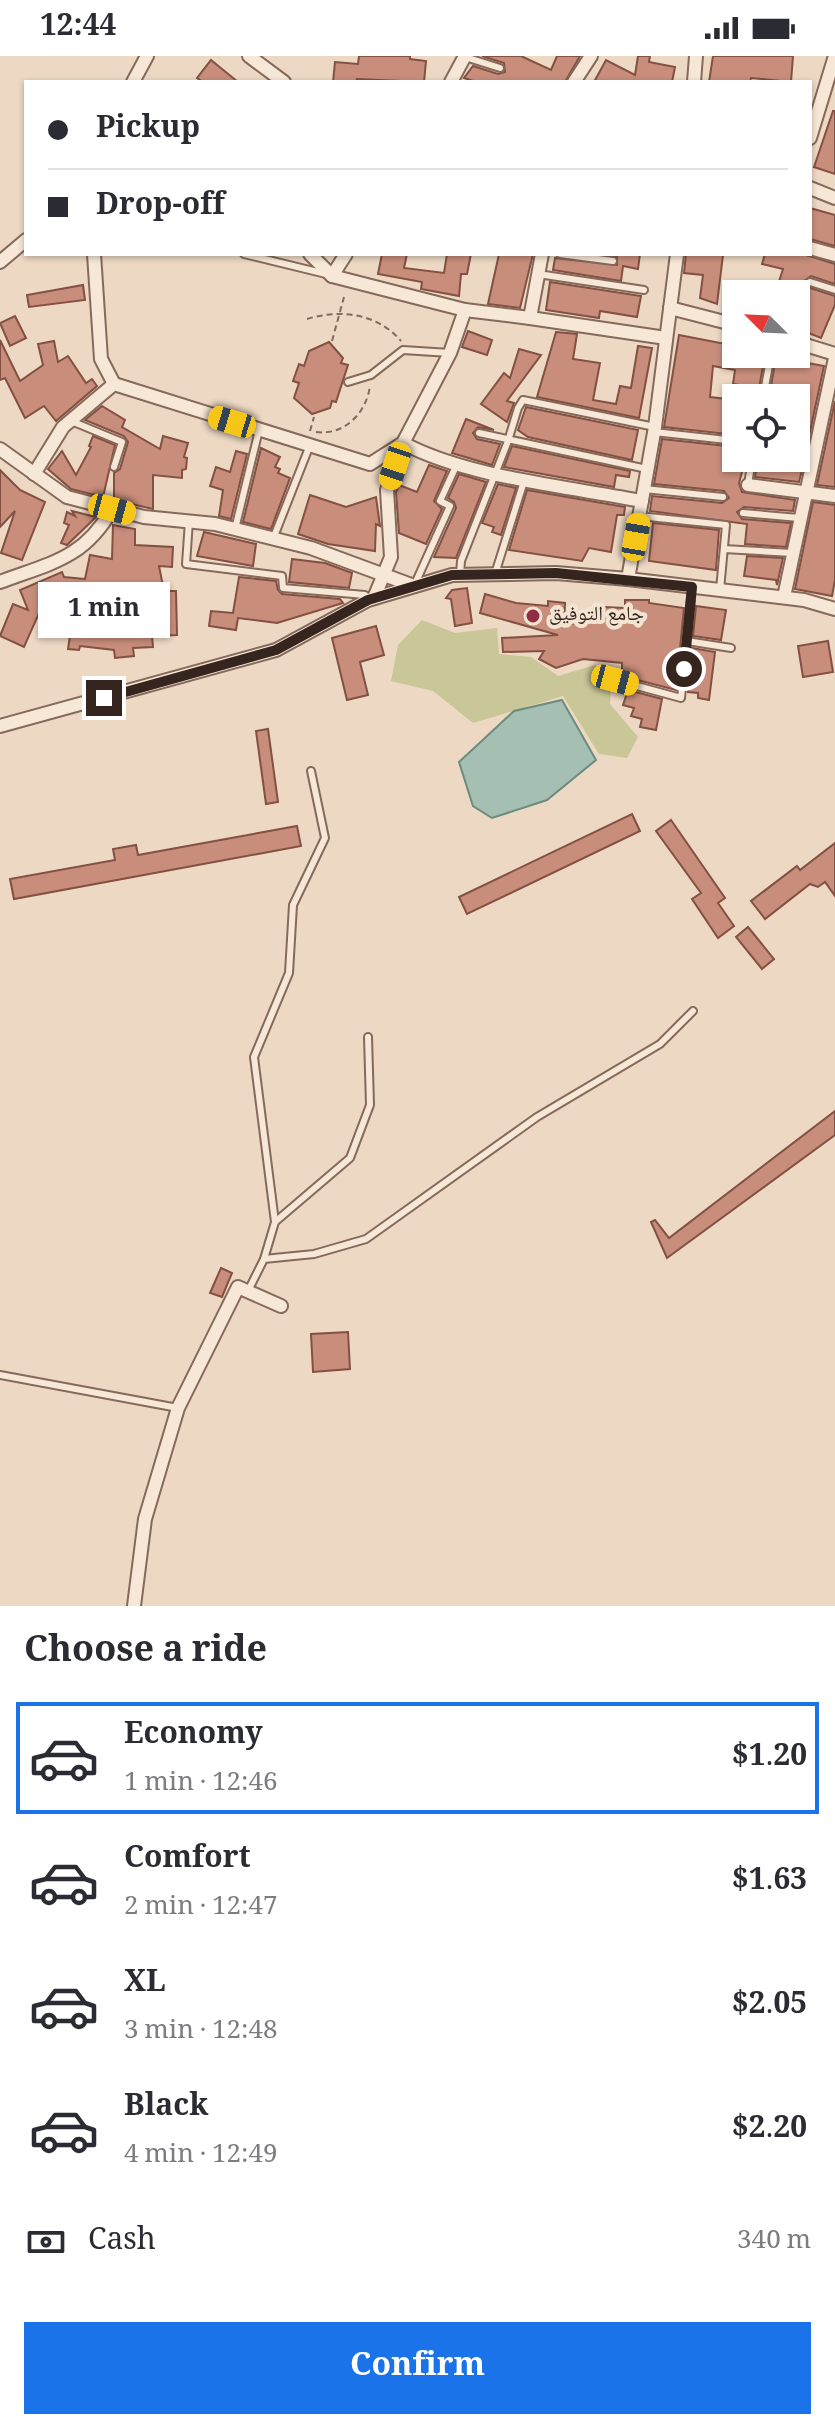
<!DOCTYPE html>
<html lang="en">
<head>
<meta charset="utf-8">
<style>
  :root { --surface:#fff; --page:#f7f7f7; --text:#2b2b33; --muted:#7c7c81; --line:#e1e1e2; --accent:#1a73e8 }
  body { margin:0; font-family:Georgia,"Noto Naskh Arabic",serif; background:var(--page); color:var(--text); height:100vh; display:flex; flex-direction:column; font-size:30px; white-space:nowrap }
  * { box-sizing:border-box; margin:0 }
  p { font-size:26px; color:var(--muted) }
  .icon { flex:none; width:44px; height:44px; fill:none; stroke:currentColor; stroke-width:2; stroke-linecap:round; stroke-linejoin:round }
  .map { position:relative; height:1550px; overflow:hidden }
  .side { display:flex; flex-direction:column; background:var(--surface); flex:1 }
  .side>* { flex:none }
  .top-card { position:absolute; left:24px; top:24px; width:788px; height:176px; border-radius:0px; box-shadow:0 2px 6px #0004; display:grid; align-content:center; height:176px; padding:0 24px; background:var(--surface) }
  .needle { width:52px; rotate:294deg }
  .buttons { position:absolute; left:722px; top:224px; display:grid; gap:16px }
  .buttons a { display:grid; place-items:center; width:88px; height:88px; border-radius:0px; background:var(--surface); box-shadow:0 2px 6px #0004; font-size:40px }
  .end { position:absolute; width:36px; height:36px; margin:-18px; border:10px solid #35251e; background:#fff; box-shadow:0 0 0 4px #fff }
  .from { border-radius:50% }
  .bubble { position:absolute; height:56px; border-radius:0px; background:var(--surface); box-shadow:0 2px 6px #0004; font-size:26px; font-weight:700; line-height:56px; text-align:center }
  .car { position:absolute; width:24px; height:48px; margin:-24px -12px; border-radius:10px; box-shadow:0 0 6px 2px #0007; background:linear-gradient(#f5c518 24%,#345 0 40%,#f5c518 0 76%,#345 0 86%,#f5c518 0) }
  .top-card b { display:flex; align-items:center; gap:28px; height:76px; font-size:30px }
  .top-card b+b { border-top:2px solid var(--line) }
  .top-card i { width:20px; height:20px; background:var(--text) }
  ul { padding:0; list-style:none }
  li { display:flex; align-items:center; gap:24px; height:112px; margin:0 16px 12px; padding:0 8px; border:4px solid transparent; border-radius:0px }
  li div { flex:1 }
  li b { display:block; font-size:30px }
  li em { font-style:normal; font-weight:700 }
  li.on { border-color:var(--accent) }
  li>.icon { width:72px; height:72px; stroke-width:1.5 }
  h2 { padding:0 24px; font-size:36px; line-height:96px }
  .pay { display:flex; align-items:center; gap:20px; height:88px; padding:0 24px; font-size:30px }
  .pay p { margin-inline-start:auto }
  .action { display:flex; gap:16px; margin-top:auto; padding:16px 24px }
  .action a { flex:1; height:92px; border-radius:0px; background:var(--accent); color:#fff; font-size:32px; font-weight:700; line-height:92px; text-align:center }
  .status { display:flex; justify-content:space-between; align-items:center; height:56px; padding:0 40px; background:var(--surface); direction:ltr }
  .status svg { height:22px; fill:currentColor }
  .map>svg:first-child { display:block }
  .green { fill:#c9c697 }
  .water { fill:#a5bfb2; stroke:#6c8c7e; stroke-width:2 }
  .building { fill:#c88d7b; stroke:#835042; stroke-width:2 }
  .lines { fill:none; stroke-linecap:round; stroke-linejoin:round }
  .lane-casing { stroke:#85695b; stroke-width:10 }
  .street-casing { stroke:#85695b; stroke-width:16 }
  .path { stroke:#85695b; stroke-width:2; stroke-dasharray:6 4; stroke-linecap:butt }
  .lane { stroke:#f7e7d6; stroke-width:6 }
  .street { stroke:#f7e7d6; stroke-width:12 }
  .route { stroke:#35251e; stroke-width:10 }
  .poi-dot { fill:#912e41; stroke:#f3e4d2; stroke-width:3 }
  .labels { text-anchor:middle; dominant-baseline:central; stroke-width:8; stroke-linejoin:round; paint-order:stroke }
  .poi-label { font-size:20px; fill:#35251e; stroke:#f3e4d2; text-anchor:start }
</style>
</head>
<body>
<div class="status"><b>12:44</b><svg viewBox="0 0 49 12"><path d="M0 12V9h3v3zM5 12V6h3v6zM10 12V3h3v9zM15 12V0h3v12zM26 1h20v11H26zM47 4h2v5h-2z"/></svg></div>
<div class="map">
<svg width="835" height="1550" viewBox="0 0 835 1550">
  <rect width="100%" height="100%" fill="#ecd8c3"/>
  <polygon class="green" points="422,564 455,577 497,572 499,598 531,601 558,620 595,609 611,630 610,648 638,681 627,702 599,698 563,640 473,667 433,635 391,625 398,589"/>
  <polygon class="water" points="562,644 596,704 547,744 492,762 473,750 459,706 514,655"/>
  <g class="building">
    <polygon points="359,0 410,0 410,3 426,5 424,26 357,23 356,26 333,26 335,6 358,8"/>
    <polygon points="482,0 521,0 551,14 557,0 580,0 565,26 476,26 464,22 473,10 498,18 505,16 504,7"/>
    <polygon points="638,0 650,0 649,6 675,11 672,26 594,26 606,4 635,19"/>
    <polygon points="713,0 793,0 791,26 751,22 750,26 709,26"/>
    <polygon points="211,4 238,26 203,26 197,22"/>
    <polygon points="833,55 835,55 835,118 814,111"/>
    <polygon points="810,152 835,159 835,190 810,183"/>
    <polygon points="382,198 407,198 404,212 444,217 447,198 471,198 467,218 461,218 459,240 421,233 422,226 378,218"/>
    <polygon points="499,198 533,198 520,252 488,248"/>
    <polygon points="606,198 640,198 638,213 623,210 621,225 553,214 555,202 617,209 617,201"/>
    <polygon points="686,198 723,199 717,248 700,242 703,219 684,217"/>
    <polygon points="765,198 803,198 835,208 835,228 811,220 804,225 807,231 835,240 835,249 821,282 796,272 796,238 775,238 783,213 762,208"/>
    <polygon points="550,226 641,240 637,261 600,255 599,262 546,254"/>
    <polygon points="83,229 85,244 29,251 27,239"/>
    <polygon points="15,260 26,282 10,290 0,267"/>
    <polygon points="468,275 492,284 487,299 462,291"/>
    <polygon points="556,276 577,278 573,303 600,307 593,344 616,348 620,330 631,332 638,290 652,292 639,362 537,341"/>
    <polygon points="679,279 736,290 736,298 765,299 759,332 733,328 735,314 713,310 710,341 736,344 736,379 664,371"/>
    <polygon points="0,284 20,325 43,309 38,288 54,285 58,306 68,300 86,327 92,323 97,330 56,365 44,350 25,362 5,322 0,324"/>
    <polygon points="329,286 343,302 341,307 348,309 336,346 332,345 330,352 312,358 294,342 299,327 293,325 299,308 304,310 309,295"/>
    <polygon points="519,293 541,299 507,345 514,347 507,366 481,348 504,317 510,322"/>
    <polygon points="776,301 824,310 805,399 796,397 796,342 769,342"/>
    <polygon points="835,345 835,431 817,429"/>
    <polygon points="102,350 125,364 122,371 160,393 163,380 188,387 184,401 187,402 186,413 182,414 182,422 153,419 153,453 114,444 114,417 120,413 128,386 124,380 85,364"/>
    <polygon points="526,351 638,374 632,404 528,381 518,374"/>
    <polygon points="466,363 494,374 478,371 473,377 477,383 500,388 492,409 452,397"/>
    <polygon points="93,380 115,389 103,441 71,433 48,413 62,395 76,419 91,391 89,390"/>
    <polygon points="662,383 736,391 736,402 746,402 739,427 742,436 795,444 793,455 744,451 737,456 742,463 791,467 786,491 745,488 747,468 650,455 652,440 722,447 729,442 724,435 654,428"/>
    <polygon points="512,390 630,415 629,421 616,419 614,431 504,411"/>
    <polygon points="261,392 280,401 275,411 280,413 278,417 290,422 271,473 243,466"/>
    <polygon points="236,395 247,398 231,463 219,460 223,434 210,430 216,411 230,416"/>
    <polygon points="758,402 803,410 799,426 755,421"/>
    <polygon points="429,409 447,415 434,445 442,453 426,488 399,477 396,436 399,429 417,436"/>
    <polygon points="0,414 20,434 45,446 22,504 1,497 15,455 0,471"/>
    <polygon points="459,418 486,426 456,502 434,501 456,452 454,446 448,442"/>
    <polygon points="498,428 516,432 501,479 492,476 494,471 482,467"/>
    <polygon points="527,434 625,451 624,459 617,459 611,496 589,492 582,505 509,494"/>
    <polygon points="310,439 346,451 376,441 380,470 376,468 375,495 328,488 298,478"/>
    <polygon points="813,446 835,449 835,524 832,540 795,533"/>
    <polygon points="72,455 96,461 67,489 61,487 69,469 64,467 67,456 75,460"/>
    <polygon points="653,467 719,474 716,514 649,505"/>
    <polygon points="113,469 135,473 135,489 173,491 172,511 159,510 164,535 176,535 177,579 152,580 153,591 133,592 134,600 115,602 114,594 80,590 79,594 68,593 73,558 39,557 24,591 0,580 13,548 28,554 20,534 62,516 64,521 85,523 90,499 112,503"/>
    <polygon points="204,476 256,488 253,510 197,500"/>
    <polygon points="747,500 783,502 777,529 776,524 744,520"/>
    <polygon points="292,503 325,507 352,517 349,532 289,526"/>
    <polygon points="239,521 276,525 278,534 282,538 340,543 343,547 277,567 238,562 236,574 209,570 211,555 233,557"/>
    <polygon points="467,532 472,567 455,570 451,543 446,542 452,534"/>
    <polygon points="485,538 516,547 548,550 548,545 565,547 564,567 587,568 587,561 592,561 593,555 603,556 604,551 625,552 625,544 649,544 649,547 684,552 676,634 622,620 622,607 583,603 556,612 539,603 544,595 503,596 502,582 558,579 480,557"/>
    <polygon points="696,550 726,554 721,584 693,580"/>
    <polygon points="376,570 384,599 360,606 368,639 347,644 332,582"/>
    <polygon points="828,585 833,616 803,621 798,590"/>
    <polygon points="692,592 715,596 709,644 698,642 698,637 688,636"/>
    <polygon points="628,634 662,643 656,674 640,671 642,663 631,660 634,652 623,649"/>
    <polygon points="268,673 278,746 266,748 256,675"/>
    <polygon points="632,758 640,775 467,858 459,841"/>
    <polygon points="671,764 725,842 718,847 734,870 718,882 692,843 701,837 656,775"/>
    <polygon points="297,770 301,790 14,843 10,823 115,804 113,793 136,789 138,799"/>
    <polygon points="835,787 835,840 825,826 818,831 810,828 765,863 751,845 797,810 800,814"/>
    <polygon points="748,871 774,903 762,913 736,881"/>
    <polygon points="835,1055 835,1079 667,1202 651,1166 655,1164 669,1182"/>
    <polygon points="221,1212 232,1217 222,1241 210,1237"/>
    <polygon points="348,1276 350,1313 313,1316 311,1278"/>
  </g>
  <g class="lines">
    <defs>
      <g id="lane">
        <polyline points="465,1 500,12"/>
        <polyline points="244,198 326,218"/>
        <polyline points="560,198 613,205"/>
        <polyline points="538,218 644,234"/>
        <polyline points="810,226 835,234"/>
        <polyline points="348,326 371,319 403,294 450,297"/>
        <polyline points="763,342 771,298"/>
        <polyline points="71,365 122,386 114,411"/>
        <polyline points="654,376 736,385"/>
        <polyline points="479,377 647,413"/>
        <polyline points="786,402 814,406"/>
        <polyline points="748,429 752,402"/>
        <polyline points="644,433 723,441"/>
        <polyline points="743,457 799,462"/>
        <polyline points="639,460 726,469 720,534"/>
        <polyline points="189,465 186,508 282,520 283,532 365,539 368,544"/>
        <polyline points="235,473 259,374"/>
        <polyline points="273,483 310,389"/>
        <polyline points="724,493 792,497"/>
        <polyline points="460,518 461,505 508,385 518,352 523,344 655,371"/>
        <polyline points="495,518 525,422"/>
        <polyline points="414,530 450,450 440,445 457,408"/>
        <polyline points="687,585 731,592"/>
        <polyline points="615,624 681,642 692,531"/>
        <polyline points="275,1166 254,1001 289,917 293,849 325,782 311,715"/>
        <polyline points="264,1203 275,1166 350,1102 370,1049 368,981"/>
        <polyline points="249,1233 264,1203 314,1198 366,1183 537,1061 660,988 693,955"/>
        <polyline points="0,1319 178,1352"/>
      </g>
      <g id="street">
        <polyline points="249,0 284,26"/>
        <polyline points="133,26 147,0"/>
        <polyline points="451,26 465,0"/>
        <polyline points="574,26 591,0"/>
        <polyline points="694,26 696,0"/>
        <polyline points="810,82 834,3"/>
        <polyline points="810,132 835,142"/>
        <polyline points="810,192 835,199"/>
        <polyline points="94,198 101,303 114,328 370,408 403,387 450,297 465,254"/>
        <polyline points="310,198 332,220 465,254 530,262"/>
        <polyline points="542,198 530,262 666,282"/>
        <polyline points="0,206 26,184"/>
        <polyline points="332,220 346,198"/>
        <polyline points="670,252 736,269"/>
        <polyline points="796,286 835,298"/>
        <polyline points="0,393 67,441 144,461 215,468 311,492 414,530"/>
        <polyline points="34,418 63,371 114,328"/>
        <polyline points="748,429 835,440"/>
        <polyline points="628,523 655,371 677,198"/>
        <path d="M 0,526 C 50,507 84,503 112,453"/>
        <polyline points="784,541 835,302"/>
        <path d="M 374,542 L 391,501 L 387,434 L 403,387 C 466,421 569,431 642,445"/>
        <polyline points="0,670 276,594 368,544 452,519 556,517 628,523 804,544 835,553"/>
        <polyline points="134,1550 145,1463 178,1352 238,1231 281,1250"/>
      </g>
    </defs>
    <use href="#lane" class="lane-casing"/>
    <use href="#street" class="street-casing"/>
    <g class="path">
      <path d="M 307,263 C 340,253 377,257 401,285"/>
      <polyline points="332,285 344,241"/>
      <polyline points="310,375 314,361"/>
      <path d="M 316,376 C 344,380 367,357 370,329"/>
    </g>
    <use href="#lane" class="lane"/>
    <use href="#street" class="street"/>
  </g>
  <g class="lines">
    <polyline class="route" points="104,642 276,594 368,544 452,519 556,517 692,531 684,613"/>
  </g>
  <circle class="poi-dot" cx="533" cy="560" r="8"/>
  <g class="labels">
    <g class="poi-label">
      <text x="549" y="560">جامع التوفيق</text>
    </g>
  </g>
</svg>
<div class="buttons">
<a><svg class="needle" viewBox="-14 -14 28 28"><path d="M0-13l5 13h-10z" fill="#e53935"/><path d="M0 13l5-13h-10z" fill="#7c7c81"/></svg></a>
<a><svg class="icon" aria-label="locate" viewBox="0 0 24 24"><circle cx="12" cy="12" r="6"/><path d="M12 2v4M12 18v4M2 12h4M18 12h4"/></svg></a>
</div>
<i class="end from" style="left:684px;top:613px"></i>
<i class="end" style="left:104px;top:642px"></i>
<div class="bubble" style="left:38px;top:526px;width:132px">1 min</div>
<i class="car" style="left:232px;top:366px;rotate:287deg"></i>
<i class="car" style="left:395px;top:410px;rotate:198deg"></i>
<i class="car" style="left:112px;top:453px;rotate:105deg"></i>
<i class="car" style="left:636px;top:481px;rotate:10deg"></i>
<i class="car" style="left:615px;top:624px;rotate:105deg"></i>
<div class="top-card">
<b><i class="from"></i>Pickup</b>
<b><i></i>Drop-off</b>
</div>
</div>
<section class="side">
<h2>Choose a ride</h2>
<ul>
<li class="on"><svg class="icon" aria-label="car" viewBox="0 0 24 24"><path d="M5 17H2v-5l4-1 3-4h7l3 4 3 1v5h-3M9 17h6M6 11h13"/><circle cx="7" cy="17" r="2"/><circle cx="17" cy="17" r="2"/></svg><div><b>Economy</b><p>1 min · 12:46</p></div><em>$1.20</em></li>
<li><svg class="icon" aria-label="car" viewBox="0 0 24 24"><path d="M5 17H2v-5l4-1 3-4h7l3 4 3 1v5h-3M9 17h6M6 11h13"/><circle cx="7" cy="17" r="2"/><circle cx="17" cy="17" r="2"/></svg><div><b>Comfort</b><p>2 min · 12:47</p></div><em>$1.63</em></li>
<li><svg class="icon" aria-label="car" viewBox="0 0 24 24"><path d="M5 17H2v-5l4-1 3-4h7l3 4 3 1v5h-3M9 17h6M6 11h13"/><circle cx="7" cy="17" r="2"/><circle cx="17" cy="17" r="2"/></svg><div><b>XL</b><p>3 min · 12:48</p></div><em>$2.05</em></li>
<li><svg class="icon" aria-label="car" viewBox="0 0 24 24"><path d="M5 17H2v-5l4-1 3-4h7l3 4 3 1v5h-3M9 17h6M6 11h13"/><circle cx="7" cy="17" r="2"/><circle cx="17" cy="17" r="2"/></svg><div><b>Black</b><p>4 min · 12:49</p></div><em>$2.20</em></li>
</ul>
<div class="pay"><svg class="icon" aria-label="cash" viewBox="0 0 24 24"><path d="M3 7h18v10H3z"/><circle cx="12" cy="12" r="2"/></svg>Cash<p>340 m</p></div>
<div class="action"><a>Confirm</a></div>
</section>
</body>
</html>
